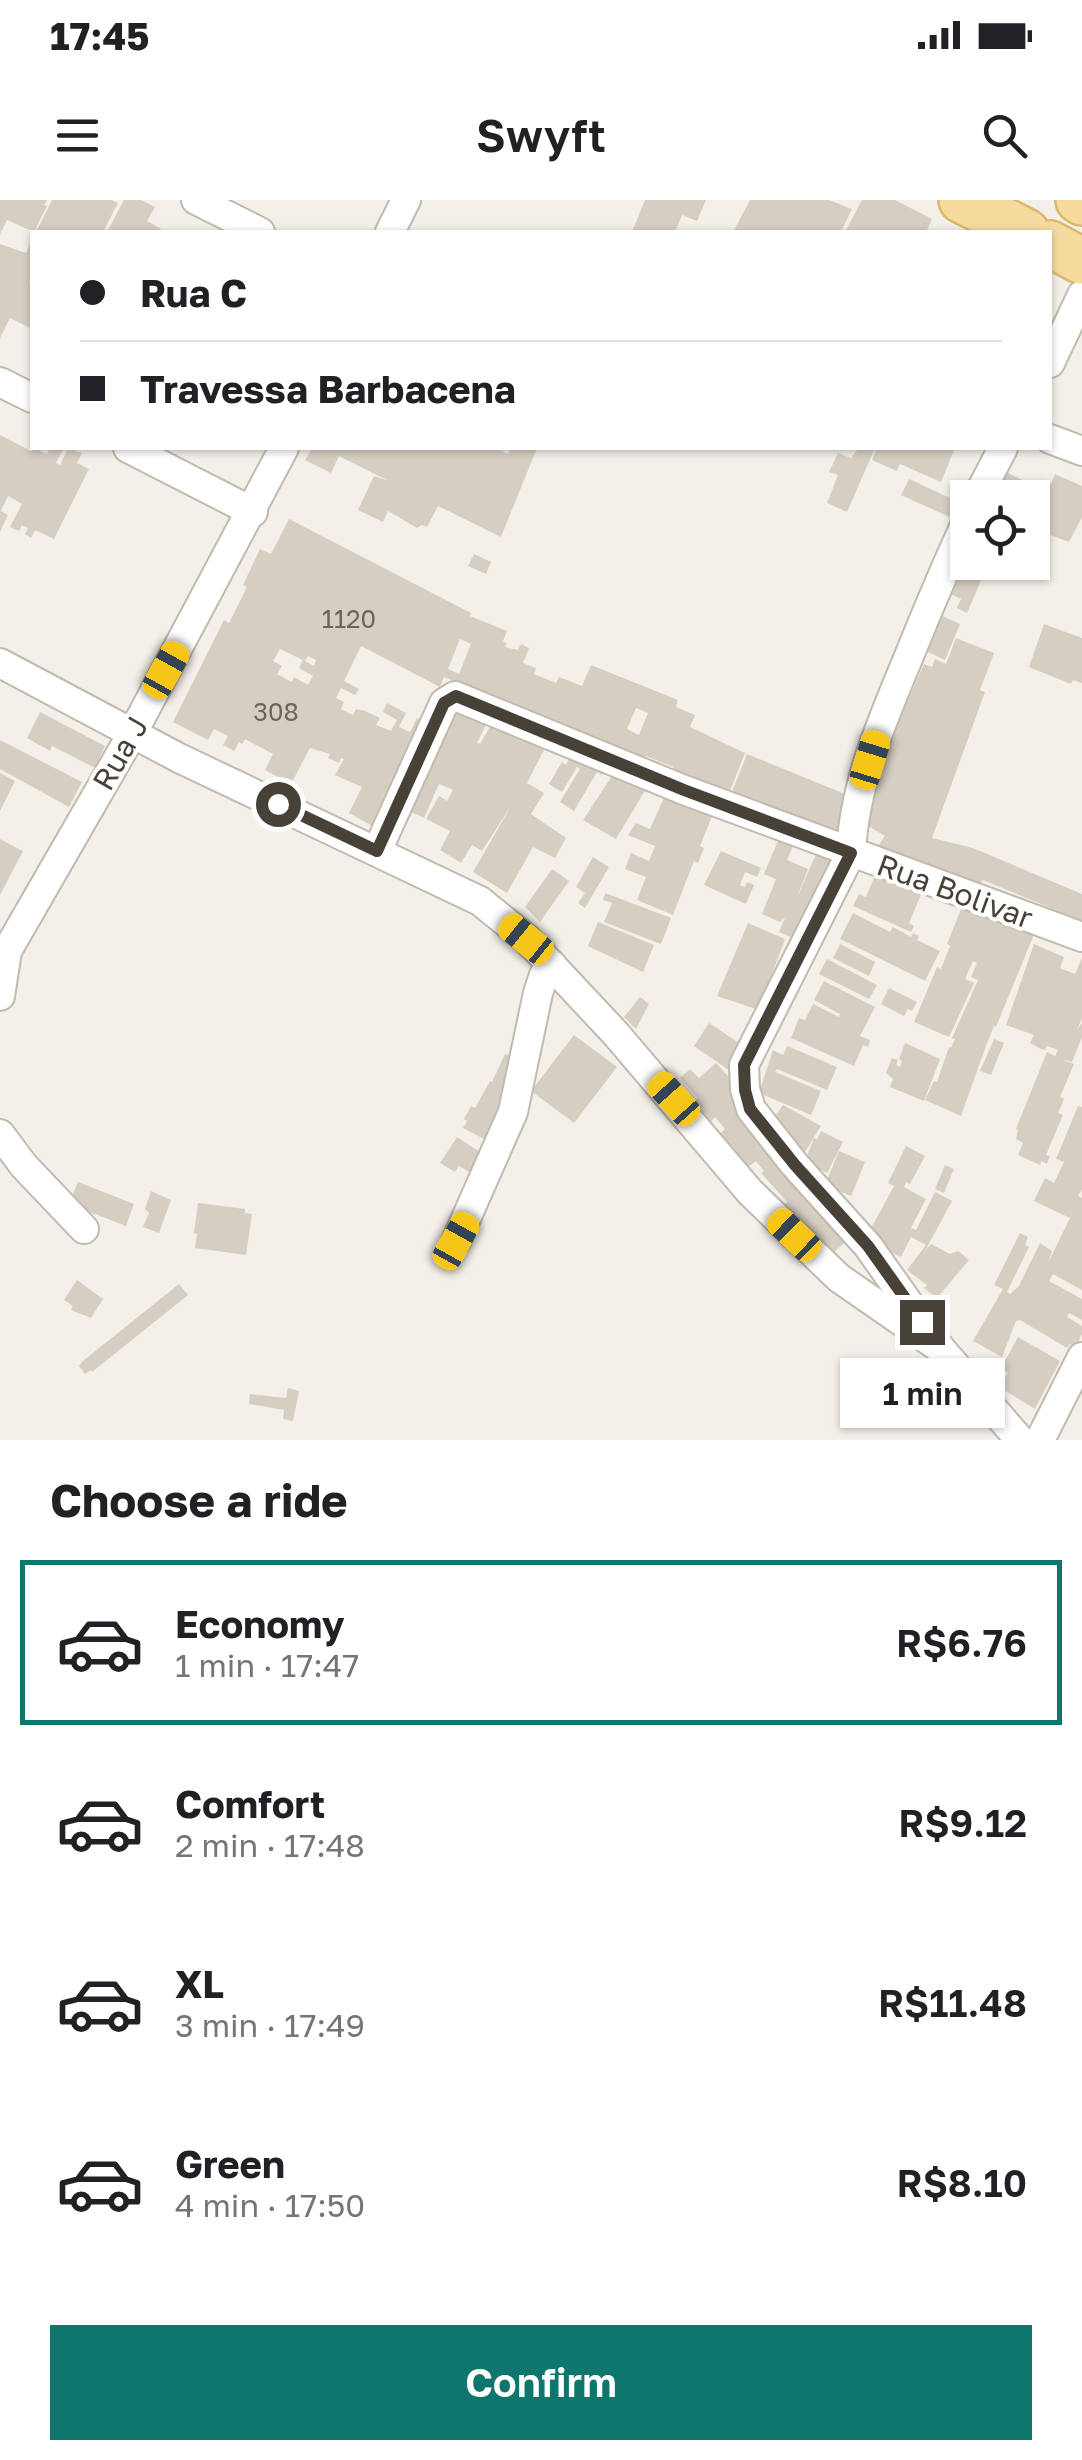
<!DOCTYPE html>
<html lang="en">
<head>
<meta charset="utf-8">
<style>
  :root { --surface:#fff; --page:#f2f2f2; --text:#202124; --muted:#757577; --line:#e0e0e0; --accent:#0f766e }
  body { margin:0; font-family:"Golos Text",sans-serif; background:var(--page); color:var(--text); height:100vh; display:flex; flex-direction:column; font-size:38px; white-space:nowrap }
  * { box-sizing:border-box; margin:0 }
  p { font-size:32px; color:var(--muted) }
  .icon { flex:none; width:55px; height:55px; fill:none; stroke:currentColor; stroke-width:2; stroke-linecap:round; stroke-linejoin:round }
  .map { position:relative; height:1240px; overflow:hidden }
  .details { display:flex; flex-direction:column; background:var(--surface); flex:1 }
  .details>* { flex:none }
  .guide { position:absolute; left:30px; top:30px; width:1022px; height:220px; border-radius:0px; box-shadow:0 2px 8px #0004; display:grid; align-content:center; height:220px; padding:0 50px; background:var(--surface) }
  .fabs { position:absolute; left:950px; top:280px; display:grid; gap:20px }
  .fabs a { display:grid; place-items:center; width:100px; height:100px; border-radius:0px; background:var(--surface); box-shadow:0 2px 8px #0004; font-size:50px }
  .end { position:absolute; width:45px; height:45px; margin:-22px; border:12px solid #474138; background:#fff; box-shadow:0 0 0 5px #fff }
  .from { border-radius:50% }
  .bubble { position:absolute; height:70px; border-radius:0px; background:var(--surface); box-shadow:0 2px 8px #0004; font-size:32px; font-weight:600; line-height:70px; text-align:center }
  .car { position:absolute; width:30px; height:60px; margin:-30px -15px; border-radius:12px; box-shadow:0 0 8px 2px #0007; background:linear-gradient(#f5c518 24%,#345 0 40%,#f5c518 0 76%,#345 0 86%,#f5c518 0) }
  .guide b { display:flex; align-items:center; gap:35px; height:95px; font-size:38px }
  .guide b+b { border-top:2px solid var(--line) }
  .guide i { width:25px; height:25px; background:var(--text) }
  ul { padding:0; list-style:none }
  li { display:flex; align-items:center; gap:30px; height:165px; margin:0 20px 15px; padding:0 30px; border:5px solid transparent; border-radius:0px }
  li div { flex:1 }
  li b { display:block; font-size:38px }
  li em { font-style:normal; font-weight:600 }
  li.selected { border-color:var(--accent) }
  li>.icon { width:90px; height:90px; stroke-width:1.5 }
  h2 { padding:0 50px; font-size:45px; line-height:120px }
  .primary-button { display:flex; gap:20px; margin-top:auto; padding:20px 50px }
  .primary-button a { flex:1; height:115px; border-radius:0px; background:var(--accent); color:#fff; font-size:40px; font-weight:600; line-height:115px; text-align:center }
  .status { display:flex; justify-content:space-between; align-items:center; height:70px; padding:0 50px; background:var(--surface); direction:ltr }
  .status svg { height:28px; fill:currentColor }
  header { display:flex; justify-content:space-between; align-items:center; height:130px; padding:0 50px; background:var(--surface); font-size:45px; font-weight:600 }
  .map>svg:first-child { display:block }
  .building { fill:#d7cec2; fill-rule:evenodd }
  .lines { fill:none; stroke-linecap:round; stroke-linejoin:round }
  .street-casing { stroke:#c1baaf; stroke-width:32 }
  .primary-casing { stroke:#dcb86f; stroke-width:50 }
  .street { stroke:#fff; stroke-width:28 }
  .primary { stroke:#f7db9e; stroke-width:45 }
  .route { stroke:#474138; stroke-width:12 }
  .labels { text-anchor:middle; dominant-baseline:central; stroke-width:8; stroke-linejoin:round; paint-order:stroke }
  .number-label { font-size:25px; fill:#6b645a }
  .street-label { font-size:30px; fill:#474138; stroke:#fff }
</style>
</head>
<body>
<div class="status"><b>17:45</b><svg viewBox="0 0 49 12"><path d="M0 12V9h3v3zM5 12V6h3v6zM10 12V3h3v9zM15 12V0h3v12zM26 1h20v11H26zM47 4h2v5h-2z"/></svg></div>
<header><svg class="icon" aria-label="menu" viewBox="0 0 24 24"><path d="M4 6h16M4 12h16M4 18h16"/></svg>Swyft<svg class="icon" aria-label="search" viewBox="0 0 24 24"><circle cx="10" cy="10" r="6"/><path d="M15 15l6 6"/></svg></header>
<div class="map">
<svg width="1082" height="1240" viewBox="0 0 1082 1240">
  <rect width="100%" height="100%" fill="#f3f0e9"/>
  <g class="building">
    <polygon points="0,0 47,0 44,5 47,6 34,32 7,20 0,34"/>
    <polygon points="52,0 112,0 118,3 103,32 36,32"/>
    <polygon points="124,0 141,0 155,7 147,21 161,29 159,32 107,32"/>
    <polygon points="645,0 706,0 697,21 682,15 675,32 632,32"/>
    <polygon points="750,0 829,0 852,9 841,32 733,32"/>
    <polygon points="862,0 895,0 932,19 926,32 845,32"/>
    <polygon points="32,39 32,74 29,81 32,83 32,129 10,118 0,138 0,44 26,53"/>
    <polygon points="0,235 31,251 32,247 47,254 50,248 64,248 56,263 60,265 68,248 82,253 77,263 89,269 54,339 35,330 31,338 25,334 28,328 22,325 19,331 10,327 22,304 8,296 1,311 8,315 0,332"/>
    <polygon points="312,248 496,248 508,254 511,248 537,248 501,337 438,306 427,327 422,325 417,328 388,311 383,322 358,310 374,276 387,280 339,256 331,273 305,260"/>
    <polygon points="859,248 875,248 847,312 827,303 838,275 829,272 838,253 851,258"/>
    <polygon points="877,248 955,248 941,282 900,264 897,271 872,260"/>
    <polygon points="1006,272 1024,281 1015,298 993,298"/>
    <polygon points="1055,274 1082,286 1082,317 1069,342 1032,328"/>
    <polygon points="909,279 961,303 954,319 901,295"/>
    <path d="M 289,319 L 471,413 L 470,416 L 507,431 L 503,441 L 507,443 L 505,447 L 518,450 L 521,444 L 529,448 L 523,463 L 536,468 L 534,474 L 556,483 L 559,477 L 582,486 L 591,465 L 678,500 L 676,507 L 695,515 L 690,527 L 745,553 L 730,591 L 672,570 L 673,567 L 646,556 L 645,560 L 444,477 L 440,487 L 361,446 L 344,481 L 359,489 L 355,495 L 341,488 L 336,498 L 344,502 L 341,509 L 353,515 L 356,509 L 365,511 L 380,518 L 376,525 L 391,531 L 397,520 L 383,512 L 387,503 L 406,513 L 399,527 L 410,532 L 417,518 L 427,523 L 381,631 L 349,613 L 362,587 L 335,575 L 344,559 L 341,558 L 339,563 L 328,558 L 330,554 L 310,548 L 291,584 L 265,570 L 273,554 L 245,539 L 242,544 L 239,542 L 234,551 L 223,545 L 228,536 L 214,529 L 208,540 L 173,522 L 224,420 L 229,423 L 247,387 L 243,385 L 260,349 L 271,354 ZM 460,439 L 471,444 L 459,474 L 448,469 ZM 280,449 L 305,461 L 308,456 L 316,460 L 314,466 L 303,460 L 299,468 L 313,476 L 308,485 L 294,477 L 292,482 L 277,474 L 282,466 L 273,461 ZM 636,508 L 648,513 L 639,535 L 627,529 Z"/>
    <polygon points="968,350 968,362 989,362 967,413 957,408 961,399 948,393"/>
    <polygon points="474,354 491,362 486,374 468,366"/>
    <polygon points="940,415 960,424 945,460 926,451"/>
    <polygon points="1044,424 1082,438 1082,483 1073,480 1071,484 1029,467"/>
    <polygon points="956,438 994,453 980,490 985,492 932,638 973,648 1082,694 1082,721 983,680 980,684 878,646 885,636 865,624 891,539 924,464 932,467 935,459 946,464"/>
    <polygon points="454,510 491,515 477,543 480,544 491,525 549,540 527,583 544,593 531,614 566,638 555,658 533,647 507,693 473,672 511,606 482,651 472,645 461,663 440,650 450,631 426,619 439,596 447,601 453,590 439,584 424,618 409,611 429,565 432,566 435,560 437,553 432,552 437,542 441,543 450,524 445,523"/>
    <polygon points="40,512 105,546 95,568 52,546 50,551 27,538"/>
    <polygon points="0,540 82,582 69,607 0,569"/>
    <polygon points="570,549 607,566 602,575 597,572 574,611 560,602 580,569 577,567 562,592 549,584 562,562 566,565 569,559 565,557"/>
    <polygon points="747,554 850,596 838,630 732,592"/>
    <polygon points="0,573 15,581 0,611"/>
    <polygon points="612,576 627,584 631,576 649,584 616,639 583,620"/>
    <polygon points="667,591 715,609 700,646 704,648 698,663 694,661 673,715 637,700 646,677 625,669 631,653 649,661 655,646 628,635 636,623 650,629"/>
    <polygon points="780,636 794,643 787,660 808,669 796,700 820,645 843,653 797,740 779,732 785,718 780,722 762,714 776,679 764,674"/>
    <polygon points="0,639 23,651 0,695"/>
    <polygon points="721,651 761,668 757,677 745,672 740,685 745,687 747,682 754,685 746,704 704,685"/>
    <polygon points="593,657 609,667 585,708 578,703 585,693 576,687"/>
    <polygon points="552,669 569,681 540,722 525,707"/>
    <polygon points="876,673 922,692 909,723 914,726 911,732 853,706 859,694 866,697"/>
    <polygon points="605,693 671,718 661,744 604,722 612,703 603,700"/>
    <polygon points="966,697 1037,727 996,827 994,826 987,843 961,916 925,900 934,881 937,882 949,847 951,848 955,839 952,838 978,780 971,777 977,763 973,761 965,779 974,783 949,837 914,822 937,767 941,769 950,746 947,744"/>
    <polygon points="853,713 890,732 893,727 911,737 913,733 919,736 917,740 940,751 925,781 840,739"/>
    <polygon points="598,722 654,745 643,772 588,746"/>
    <polygon points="748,723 785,739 759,810 717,796"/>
    <polygon points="840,744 875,762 869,776 833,758"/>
    <polygon points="1034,744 1064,757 1060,768 1075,774 1082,758 1082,818 1077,830 1082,823 1082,837 1072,862 1061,859 1074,864 1060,897 1064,899 1058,913 1063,915 1046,955 1050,956 1047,964 1041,961 1040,965 1018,955 1023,943 1016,939 1018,930 1016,929 1047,852 1055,856 1058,850 1047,846 1045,850 1039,848 1030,843 1034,835 1006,825"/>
    <polygon points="827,759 877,785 869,799 819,774"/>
    <polygon points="824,781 875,807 860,836 870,840 868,847 863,845 854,866 791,838 799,818 805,820 813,804 839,817 840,814 814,800"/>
    <polygon points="889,788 917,802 912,811 908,809 904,816 881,804"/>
    <polygon points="640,797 649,804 636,829 624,817"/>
    <polygon points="709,823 742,845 733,873 694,846"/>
    <polygon points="574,835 617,867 574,923 531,891"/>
    <polygon points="994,839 1004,843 991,875 980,871"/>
    <polygon points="905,843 940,859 924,901 890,887 893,879 886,873 892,858 898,860 896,865 900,867 902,861 899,859"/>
    <polygon points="787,846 837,867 827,890 777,869 775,872 821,891 811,915 759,893 773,850 783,855"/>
    <polygon points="505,854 524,862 490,942 463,928 467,921 464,919 471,906 475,908 490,881 492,882"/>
    <polygon points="716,863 743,892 853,1035 831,1055 782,1007 787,1002 761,973 764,971 756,961 745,970 715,938 725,929 715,917 711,922 693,902 698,898 680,878 690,869 699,878"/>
    <polygon points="783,905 821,926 802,957 769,925"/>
    <polygon points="1078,906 1082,907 1082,989 1078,996 1082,998 1082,1090 1053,1074 1049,1081 1082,1099 1082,1120 1069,1113 1067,1117 1082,1126 1082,1134 1076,1147 1070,1144 1067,1148 1020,1120 1016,1121 1002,1157 973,1141 1003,1089 994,1085 1020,1033 1028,1037 1025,1045 1029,1047 1007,1092 1010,1094 1019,1086 1040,1043 1052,1051 1048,1063 1070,1018 1034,1001 1045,978 1054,983 1064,962 1056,959"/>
    <polygon points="821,931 843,942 827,973 805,961 814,938 817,939"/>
    <polygon points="457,937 489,958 477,977 459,966 455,972 440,963"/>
    <polygon points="906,946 925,956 910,984 906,982 904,987 926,999 911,1028 916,1030 935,992 952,1001 925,1051 931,1044 950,1054 958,1051 969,1060 937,1098 924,1088 927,1085 907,1070 926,1045 911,1037 901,1057 880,1047 883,1041 868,1034 894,986 888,983"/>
    <polygon points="839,951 865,962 851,996 825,985"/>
    <polygon points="945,965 954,969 944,993 935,989"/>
    <polygon points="78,982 134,1004 126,1026 69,1004"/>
    <polygon points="151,991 171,1000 159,1033 143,1027 149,1013 145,1009"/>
    <polygon points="198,1003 245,1009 245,1013 252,1014 246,1055 195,1048 197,1034 194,1033"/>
    <polygon points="77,1080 103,1099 91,1118 71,1110 73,1106 64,1100"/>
    <polygon points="179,1084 188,1095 92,1172 91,1170 85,1174 79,1166 83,1161"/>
    <polygon points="1018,1137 1060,1161 1035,1209 999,1187 1008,1173 1001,1168"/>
    <polygon points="288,1188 299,1191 293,1221 283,1219 284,1210 249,1204 250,1194 286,1198"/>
  </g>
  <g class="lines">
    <defs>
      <g id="street">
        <polyline points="196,0 260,32"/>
        <polyline points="390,32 406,0"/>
        <polyline points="1050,163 1082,95"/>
        <polyline points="0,182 32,198"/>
        <polyline points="1050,239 1082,251"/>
        <polyline points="128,248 253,312"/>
        <polyline points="977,298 1003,248"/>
        <path d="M 968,319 C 946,366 926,414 907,461 C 881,523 854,586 851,653 L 744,865 L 745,889 L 751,909 L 795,965 L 868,1046 L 940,1148 L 1020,1240"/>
        <polyline points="0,463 179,558 480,701 527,739 616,834 750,992 839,1078 940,1148"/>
        <polyline points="377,651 444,503 455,496 684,590 1082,737"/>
        <polyline points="0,796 7,751 132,534 284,248"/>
        <polyline points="0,934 24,966 84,1029"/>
        <polyline points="456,1041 513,912 538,793 544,775 552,765"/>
        <polyline points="1040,1240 1082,1157"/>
      </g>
      <g id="primary">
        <polyline points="962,0 1026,32"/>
        <polyline points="1079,0 1082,2"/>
        <polyline points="1050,44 1082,61"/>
      </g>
    </defs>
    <use href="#street" class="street-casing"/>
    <use href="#primary" class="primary-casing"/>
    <use href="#street" class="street"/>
    <use href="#primary" class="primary"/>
  </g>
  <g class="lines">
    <polyline class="route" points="278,604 377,651 444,503 456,496 684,590 851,653 744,865 745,890 750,909 795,965 868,1046 922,1122"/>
  </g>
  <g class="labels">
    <g class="number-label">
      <text x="349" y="418">1120</text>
      <text x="276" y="511">308</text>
    </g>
    <g class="street-label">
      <text transform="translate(120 553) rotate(-60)">Rua J</text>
      <text transform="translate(955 691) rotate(20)">Rua Bolivar</text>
    </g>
  </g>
</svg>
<div class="fabs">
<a><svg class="icon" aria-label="locate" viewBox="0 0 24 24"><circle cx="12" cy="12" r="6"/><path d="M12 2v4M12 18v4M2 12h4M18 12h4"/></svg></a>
</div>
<i class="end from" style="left:278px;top:604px"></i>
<i class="end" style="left:922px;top:1122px"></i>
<div class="bubble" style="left:840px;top:1158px;width:165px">1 min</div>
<i class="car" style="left:166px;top:470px;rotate:29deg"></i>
<i class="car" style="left:870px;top:560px;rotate:17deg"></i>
<i class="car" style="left:526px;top:739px;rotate:309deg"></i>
<i class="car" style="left:674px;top:899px;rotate:318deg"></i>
<i class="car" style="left:794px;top:1035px;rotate:314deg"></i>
<i class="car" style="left:456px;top:1041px;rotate:29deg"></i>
<div class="guide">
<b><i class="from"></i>Rua C</b>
<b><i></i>Travessa Barbacena</b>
</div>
</div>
<section class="details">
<h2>Choose a ride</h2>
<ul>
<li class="selected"><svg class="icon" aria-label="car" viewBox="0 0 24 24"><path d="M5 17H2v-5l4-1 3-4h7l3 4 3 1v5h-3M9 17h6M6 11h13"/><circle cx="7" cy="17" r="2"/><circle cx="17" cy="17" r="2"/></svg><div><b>Economy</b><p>1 min · 17:47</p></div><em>R$6.76</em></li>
<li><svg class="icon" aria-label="car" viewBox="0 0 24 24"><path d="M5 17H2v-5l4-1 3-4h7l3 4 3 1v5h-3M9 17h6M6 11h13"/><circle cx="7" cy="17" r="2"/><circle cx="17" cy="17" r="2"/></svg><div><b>Comfort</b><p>2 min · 17:48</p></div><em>R$9.12</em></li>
<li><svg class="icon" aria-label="car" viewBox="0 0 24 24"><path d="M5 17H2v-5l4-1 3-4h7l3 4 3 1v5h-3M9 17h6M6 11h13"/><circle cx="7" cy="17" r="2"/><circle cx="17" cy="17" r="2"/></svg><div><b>XL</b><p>3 min · 17:49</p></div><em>R$11.48</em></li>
<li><svg class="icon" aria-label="car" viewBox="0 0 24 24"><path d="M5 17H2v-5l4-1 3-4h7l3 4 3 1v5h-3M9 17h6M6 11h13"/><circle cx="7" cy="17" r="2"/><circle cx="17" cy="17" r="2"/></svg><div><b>Green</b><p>4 min · 17:50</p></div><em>R$8.10</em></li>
</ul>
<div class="primary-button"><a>Confirm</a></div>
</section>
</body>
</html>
